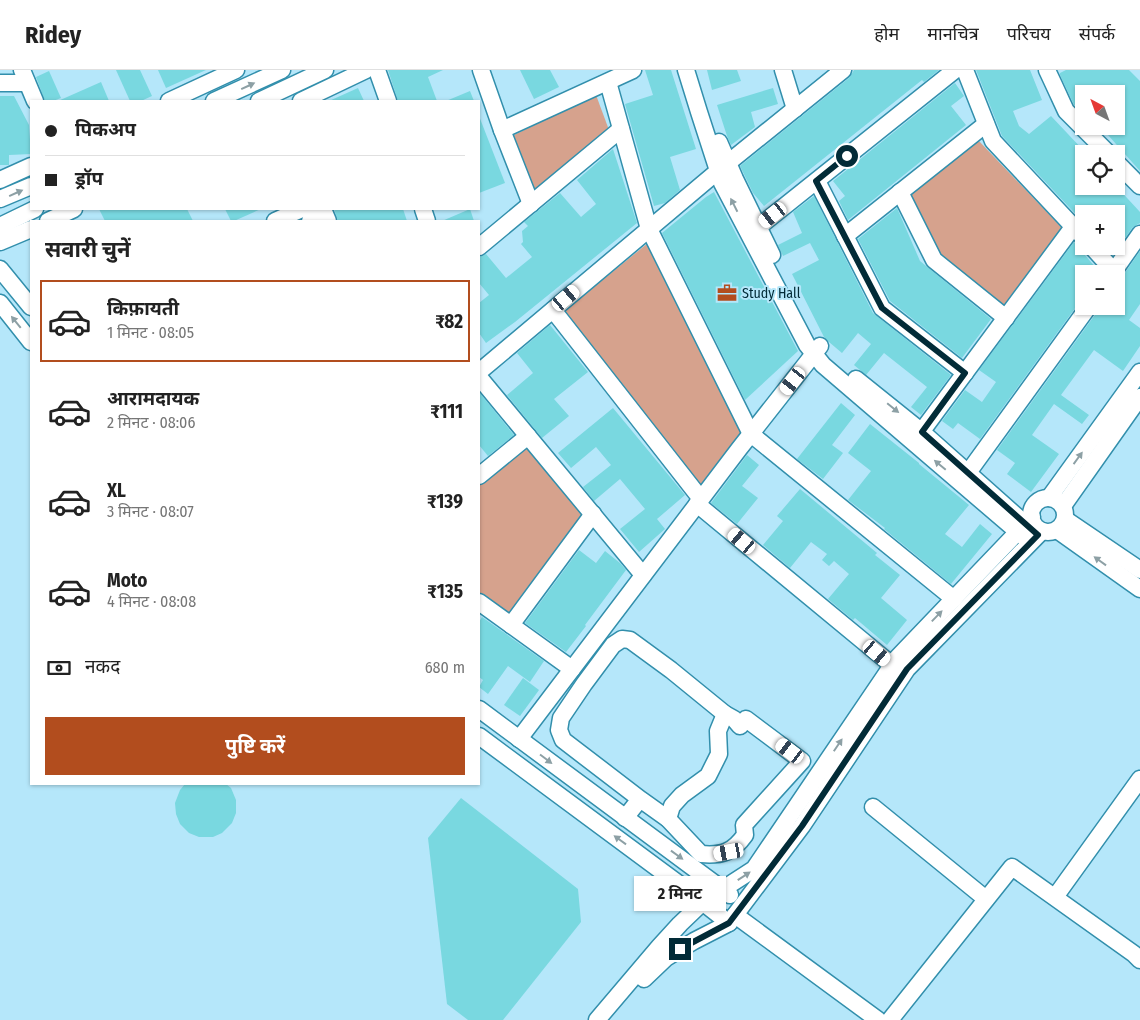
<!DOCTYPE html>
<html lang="hi">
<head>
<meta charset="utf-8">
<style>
  :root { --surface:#fff; --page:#f6f6f6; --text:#222; --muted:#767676; --line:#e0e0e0; --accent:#b24d1e }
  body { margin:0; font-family:"Fira Sans Condensed","Noto Sans Devanagari",sans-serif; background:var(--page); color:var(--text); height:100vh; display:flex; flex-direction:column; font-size:19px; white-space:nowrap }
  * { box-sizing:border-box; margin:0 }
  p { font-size:16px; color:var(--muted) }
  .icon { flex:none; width:28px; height:28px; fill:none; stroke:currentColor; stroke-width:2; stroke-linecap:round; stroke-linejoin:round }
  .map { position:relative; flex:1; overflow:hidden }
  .sheet { position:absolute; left:30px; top:150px; width:450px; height:565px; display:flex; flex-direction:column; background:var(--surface); border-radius:0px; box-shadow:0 1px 4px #0004 }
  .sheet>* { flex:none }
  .guide { position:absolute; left:30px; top:30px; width:450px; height:110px; border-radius:0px; box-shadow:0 1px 4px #0004; display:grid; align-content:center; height:110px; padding:0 15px; background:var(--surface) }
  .needle { width:32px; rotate:319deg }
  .controls { position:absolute; left:1075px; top:15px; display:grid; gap:10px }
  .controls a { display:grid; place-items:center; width:50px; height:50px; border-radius:0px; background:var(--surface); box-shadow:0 1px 4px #0004; font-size:25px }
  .end { position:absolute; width:22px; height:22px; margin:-11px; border:6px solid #022b37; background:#fff; box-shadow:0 0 0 2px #fff }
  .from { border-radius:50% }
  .bubble { position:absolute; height:35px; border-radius:0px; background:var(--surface); box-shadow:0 1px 4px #0004; font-size:16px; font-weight:700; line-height:35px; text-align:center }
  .car { position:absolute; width:15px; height:30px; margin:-15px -8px; border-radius:6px; box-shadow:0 0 4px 1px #0007; background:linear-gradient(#fff 24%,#345 0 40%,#fff 0 76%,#345 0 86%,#fff 0) }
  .guide b { display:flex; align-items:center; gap:18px; height:48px; font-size:19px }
  .guide b+b { border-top:1px solid var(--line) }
  .guide i { width:12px; height:12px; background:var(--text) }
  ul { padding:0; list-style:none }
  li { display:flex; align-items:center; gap:15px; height:82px; margin:0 10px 8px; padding:0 5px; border:2px solid transparent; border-radius:0px }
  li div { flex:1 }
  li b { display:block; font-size:19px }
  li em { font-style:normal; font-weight:700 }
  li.current { border-color:var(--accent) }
  li>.icon { width:45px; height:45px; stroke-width:1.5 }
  h2 { padding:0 15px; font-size:22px; line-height:60px }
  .pay { display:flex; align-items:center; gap:12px; height:55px; padding:0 15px; font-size:19px }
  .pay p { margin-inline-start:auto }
  .cta { display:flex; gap:10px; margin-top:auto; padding:10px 15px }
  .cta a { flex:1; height:58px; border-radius:0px; background:var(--accent); color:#fff; font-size:20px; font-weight:700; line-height:58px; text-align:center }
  header { display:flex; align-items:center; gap:30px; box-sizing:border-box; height:70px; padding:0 25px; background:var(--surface); border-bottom:1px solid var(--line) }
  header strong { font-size:24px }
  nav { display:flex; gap:28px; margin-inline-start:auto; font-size:18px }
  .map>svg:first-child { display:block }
  .green { fill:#d6a28d }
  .building { fill:#79d8e0 }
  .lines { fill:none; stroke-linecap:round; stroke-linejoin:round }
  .minor-casing { stroke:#328fac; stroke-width:19 }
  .minor { stroke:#fff; stroke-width:16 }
  .oneway { fill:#8da0a5 }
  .route { stroke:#022b37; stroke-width:6 }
  .labels { text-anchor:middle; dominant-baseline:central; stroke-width:4; stroke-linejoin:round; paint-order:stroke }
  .poi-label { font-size:14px; fill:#022b37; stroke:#b5e7fa; text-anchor:start }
</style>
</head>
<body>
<header>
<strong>Ridey</strong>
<nav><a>होम</a><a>मानचित्र</a><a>परिचय</a><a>संपर्क</a></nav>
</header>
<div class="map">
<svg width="1140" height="950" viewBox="0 0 1140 950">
  <rect width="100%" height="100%" fill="#b5e7fa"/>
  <g class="green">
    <polygon points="596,25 609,60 533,122 512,66"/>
    <polygon points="978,70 1063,159 1003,236 943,189 910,125"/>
    <polygon points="648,173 743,361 701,416 562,243"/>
    <polygon points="525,376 583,446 508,544 479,523 479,415"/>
  </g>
  <g class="building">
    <polygon points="116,0 140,0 152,26 141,31 130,31"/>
    <polygon points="158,0 206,0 166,18"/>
    <polygon points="388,0 443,0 428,7 437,31 398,31"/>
    <polygon points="520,0 550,0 559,17 534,29"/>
    <polygon points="645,0 671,0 696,79 670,87 680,120 665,133 654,136 625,34 653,25"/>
    <polygon points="707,0 737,0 741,11 712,20"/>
    <polygon points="854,0 939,0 924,12 922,10 764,136 753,123 740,96 849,8"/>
    <polygon points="976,0 1030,0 1042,30 1013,41 1019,56 1029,64 1051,46 1084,81 1084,116 1116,116 1140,142 1140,153 1132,158 1126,167 1116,176 1116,144 1084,144 1084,153 1002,66"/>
    <polygon points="1066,0 1129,0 1140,11 1140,101 1100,56 1116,56 1116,24 1084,24 1084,45 1074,35 1060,5 1060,3"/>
    <polygon points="49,1 61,28 53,31 45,31 36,7"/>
    <polygon points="101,12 109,31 58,31"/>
    <polygon points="955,13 964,26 951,36 966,55 848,150 839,131 845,126 833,111"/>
    <polygon points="358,18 364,31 329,31"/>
    <polygon points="773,18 778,34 751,42 755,57 731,75 727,66 717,35"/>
    <polygon points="470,21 474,31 446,31"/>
    <polygon points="0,26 14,26 29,55 31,84 9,85 9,95 0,95"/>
    <polygon points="479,46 505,113 479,123"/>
    <polygon points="613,79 637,153 515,252 486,273 479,263 479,233 489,225 479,213 479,187 486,184 506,208 532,187 521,174 523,172 522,161 528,156 524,152 560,123 581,147 596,134 577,110"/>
    <polygon points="714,122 798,281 745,330 662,163 706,127"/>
    <polygon points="814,126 873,243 951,305 921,345 911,337 927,317 884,283 866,305 854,295 871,274 858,263 842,283 829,272 824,267 792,204 819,190 810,173 783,186 778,175 802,163 793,142"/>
    <polygon points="897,138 920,191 991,249 962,288 890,231 858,169"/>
    <polygon points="99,139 187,139 193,151 105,151"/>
    <polygon points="225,139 261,139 234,151 231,151"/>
    <polygon points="334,139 403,139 407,151 338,151"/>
    <polygon points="470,139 474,151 442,151"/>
    <polygon points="1074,172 1101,204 1084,204 1084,228 1081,230 980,369 958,353 953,359 942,351 965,320 982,332 996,312 979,300"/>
    <polygon points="1140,181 1140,234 1129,250 1140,258 1140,276 1123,301 1094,280 1061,325 1089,345 1082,354 1054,334 1032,365 1059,384 1031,422 1007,404 1015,393 997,380 1097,242 1099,236 1116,236 1116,213 1120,210"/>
    <polygon points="550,255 588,302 554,329 569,346 542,368 507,325 533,303 517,283"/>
    <polygon points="479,322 514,365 488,386 479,375"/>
    <polygon points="841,333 855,345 832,375 843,383 823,409 797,389"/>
    <polygon points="613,338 685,425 657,449 665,459 639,482 620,459 645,439 620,409 594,431 583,417 611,395 596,377 571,398 558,383"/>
    <polygon points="870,354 919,393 919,394 969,435 945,464 962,477 980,454 992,464 951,514 884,459 885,458 848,430 871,401 848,383"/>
    <polygon points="747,385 759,395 742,416 758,428 737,454 711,433"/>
    <polygon points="800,419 877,483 875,485 900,505 881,528 907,550 887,575 855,548 853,550 828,529 849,504 834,491 829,496 822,490 827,484 811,472 790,498 763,475 783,451 777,446"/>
    <polygon points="579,480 596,493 605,481 620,493 626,500 585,555 586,556 566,582 525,553"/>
    <polygon points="482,547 544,591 530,612 508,596 488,624 479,617 483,610 479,607 479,552"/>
    <polygon points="523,608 539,620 520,646 504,635"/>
    <polygon points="185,714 226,714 231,718 236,730 236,743 232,753 222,763 213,767 199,767 189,763 180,754 176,744 175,733 180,720"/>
    <polygon points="461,728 578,819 581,852 503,950 468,950 447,934 428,768"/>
  </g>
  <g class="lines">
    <defs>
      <g id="minor">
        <polyline points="22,0 35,31"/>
        <polyline points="377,0 388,31"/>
        <polyline points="481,0 502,60 531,134"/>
        <polyline points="686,0 699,42 722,113 807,275 823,295 1025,468"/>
        <polyline points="783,0 795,39"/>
        <polyline points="965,0 993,71 1084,168"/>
        <polyline points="1047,0 1054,15 1066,41 1109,84"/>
        <polyline points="608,12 649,159 751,364 954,529"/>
        <polyline points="0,13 27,13"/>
        <polyline points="169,31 236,0"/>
        <polyline points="214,31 282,0"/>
        <polyline points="259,31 325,0"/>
        <polyline points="301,31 366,0"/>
        <polyline points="502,60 633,0"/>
        <polyline points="719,72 735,109 772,185"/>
        <polyline points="1116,92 1140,116"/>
        <polyline points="0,110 31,96"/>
        <polyline points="817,111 882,238 965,303"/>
        <polyline points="900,122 934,190 1006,248"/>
        <polyline points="0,129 31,116"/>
        <polyline points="323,139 328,151"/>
        <polyline points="423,139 427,151"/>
        <polyline points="48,151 74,139"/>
        <polyline points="275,151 302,139"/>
        <polyline points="310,151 316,139"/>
        <polyline points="0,156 35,139"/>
        <polyline points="751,163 955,0"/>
        <polyline points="845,166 986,54"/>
        <polyline points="0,172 31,159"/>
        <polyline points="1091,176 1114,201"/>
        <polyline points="479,177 621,59"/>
        <polyline points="0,199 31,237"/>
        <polyline points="1112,204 1140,164"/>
        <polyline points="0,233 31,272"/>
        <polyline points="553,240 701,429"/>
        <polyline points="479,302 718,101 843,0"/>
        <polyline points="479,307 643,505"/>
        <polyline points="856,309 922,362 1022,451"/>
        <polyline points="916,369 1073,157"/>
        <polyline points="479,406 528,366"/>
        <polyline points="962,411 1089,236"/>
        <circle cx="1048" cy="445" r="17"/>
        <polyline points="1049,428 1140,302"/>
        <polyline points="697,434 892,595"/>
        <polyline points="1063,436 1140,327"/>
        <polyline points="1065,449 1140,500"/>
        <polyline points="1057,460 1140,519"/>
        <polyline points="479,532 572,599"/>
        <polyline points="511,555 593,444"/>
        <polyline points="479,639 730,825"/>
        <polyline points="479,666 687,820 729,853"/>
        <polyline points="519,669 739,379 820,276"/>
        <polyline points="873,737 986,829"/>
        <path d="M 625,748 L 640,729 L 563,670 L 559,660 L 561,648 L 584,614 L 613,575 L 622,569 L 630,570 L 671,600 L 725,644 L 734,649 L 740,656 L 746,649 L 802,691 L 744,755 L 745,765 C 733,782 722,786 701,784 L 668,749 L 640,729"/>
        <polyline points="668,749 672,736 682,725 708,706 719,684 718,661 725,644"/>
        <polyline points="1055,827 1140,709"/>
        <polyline points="735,845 878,950"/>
        <polyline points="644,909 666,888 694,871 729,853 802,756 907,599 1042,461"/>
        <polyline points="597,950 659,877 680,854 703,832 754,799 897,588 1032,447"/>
        <polyline points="890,950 1012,797 1134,884 1140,890"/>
      </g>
    </defs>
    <use href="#minor" class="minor-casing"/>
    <use href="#minor" class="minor"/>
  </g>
  <defs><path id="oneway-solid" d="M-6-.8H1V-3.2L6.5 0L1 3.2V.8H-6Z" transform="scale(1.25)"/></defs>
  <g class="oneway">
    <use href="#oneway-solid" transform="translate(248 16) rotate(-25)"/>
    <use href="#oneway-solid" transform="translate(16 123) rotate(-24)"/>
    <use href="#oneway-solid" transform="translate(734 135) rotate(-117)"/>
    <use href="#oneway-solid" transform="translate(16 252) rotate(-129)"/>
    <use href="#oneway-solid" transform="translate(893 338) rotate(39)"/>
    <use href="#oneway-solid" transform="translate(1078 388) rotate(-54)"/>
    <use href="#oneway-solid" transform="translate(940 395) rotate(-140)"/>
    <use href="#oneway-solid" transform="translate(1100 491) rotate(-144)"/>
    <use href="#oneway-solid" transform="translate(937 546) rotate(-46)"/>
    <use href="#oneway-solid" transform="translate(838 675) rotate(-56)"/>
    <use href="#oneway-solid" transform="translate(546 689) rotate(37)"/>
    <use href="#oneway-solid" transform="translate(620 770) rotate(-144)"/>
    <use href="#oneway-solid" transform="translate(677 785) rotate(36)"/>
    <use href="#oneway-solid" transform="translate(744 806) rotate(-33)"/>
  </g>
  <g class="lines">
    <polyline class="route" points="680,879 729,853 802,756 907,599 1038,465 922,362 965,303 882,238 816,111 847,86"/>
  </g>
  <defs>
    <symbol id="office-bare" viewBox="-9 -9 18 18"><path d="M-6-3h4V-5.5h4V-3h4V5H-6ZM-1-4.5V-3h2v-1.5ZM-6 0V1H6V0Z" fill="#b24d1e" stroke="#b5e7fa" stroke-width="2.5" paint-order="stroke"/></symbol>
  </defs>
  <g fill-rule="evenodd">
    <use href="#office-bare" x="713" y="209" width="28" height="28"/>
  </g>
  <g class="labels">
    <g class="poi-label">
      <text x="742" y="223">Study Hall</text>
    </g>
  </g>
</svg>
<div class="controls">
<a><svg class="needle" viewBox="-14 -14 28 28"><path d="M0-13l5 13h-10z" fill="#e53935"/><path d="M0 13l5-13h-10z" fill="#767676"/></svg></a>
<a><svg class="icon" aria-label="locate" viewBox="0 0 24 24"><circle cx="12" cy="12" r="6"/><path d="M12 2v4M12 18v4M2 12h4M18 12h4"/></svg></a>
<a>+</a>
<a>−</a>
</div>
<i class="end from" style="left:847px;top:86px"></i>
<i class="end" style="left:680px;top:879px"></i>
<div class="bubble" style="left:634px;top:806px;width:92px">2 मिनट</div>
<i class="car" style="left:773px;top:145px;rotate:232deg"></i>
<i class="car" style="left:566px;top:228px;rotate:50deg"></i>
<i class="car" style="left:793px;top:311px;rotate:218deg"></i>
<i class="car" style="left:742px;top:471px;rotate:310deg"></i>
<i class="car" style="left:877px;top:583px;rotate:130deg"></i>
<i class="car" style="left:790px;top:681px;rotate:307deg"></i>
<i class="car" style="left:729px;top:782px;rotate:260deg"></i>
<div class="guide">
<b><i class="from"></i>पिकअप</b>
<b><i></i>ड्रॉप</b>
</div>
<section class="sheet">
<h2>सवारी चुनें</h2>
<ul>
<li class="current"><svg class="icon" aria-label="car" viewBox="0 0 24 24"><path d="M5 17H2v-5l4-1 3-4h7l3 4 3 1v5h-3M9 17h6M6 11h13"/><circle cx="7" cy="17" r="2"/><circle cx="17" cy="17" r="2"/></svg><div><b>किफ़ायती</b><p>1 मिनट · 08:05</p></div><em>₹82</em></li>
<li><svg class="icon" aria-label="car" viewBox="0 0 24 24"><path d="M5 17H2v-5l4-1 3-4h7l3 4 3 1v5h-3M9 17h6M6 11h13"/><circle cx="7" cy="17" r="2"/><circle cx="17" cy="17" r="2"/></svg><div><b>आरामदायक</b><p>2 मिनट · 08:06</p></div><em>₹111</em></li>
<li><svg class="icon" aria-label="car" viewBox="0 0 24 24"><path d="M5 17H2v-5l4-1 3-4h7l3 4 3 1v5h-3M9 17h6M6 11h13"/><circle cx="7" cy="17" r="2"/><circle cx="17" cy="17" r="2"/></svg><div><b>XL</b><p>3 मिनट · 08:07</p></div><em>₹139</em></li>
<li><svg class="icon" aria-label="car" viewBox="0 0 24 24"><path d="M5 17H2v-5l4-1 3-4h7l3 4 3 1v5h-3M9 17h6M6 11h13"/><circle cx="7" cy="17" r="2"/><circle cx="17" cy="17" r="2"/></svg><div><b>Moto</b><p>4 मिनट · 08:08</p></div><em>₹135</em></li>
</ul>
<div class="pay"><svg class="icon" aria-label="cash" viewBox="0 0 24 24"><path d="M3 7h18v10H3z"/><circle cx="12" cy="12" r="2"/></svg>नकद<p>680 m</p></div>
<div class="cta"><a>पुष्टि करें</a></div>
</section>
</div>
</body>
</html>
